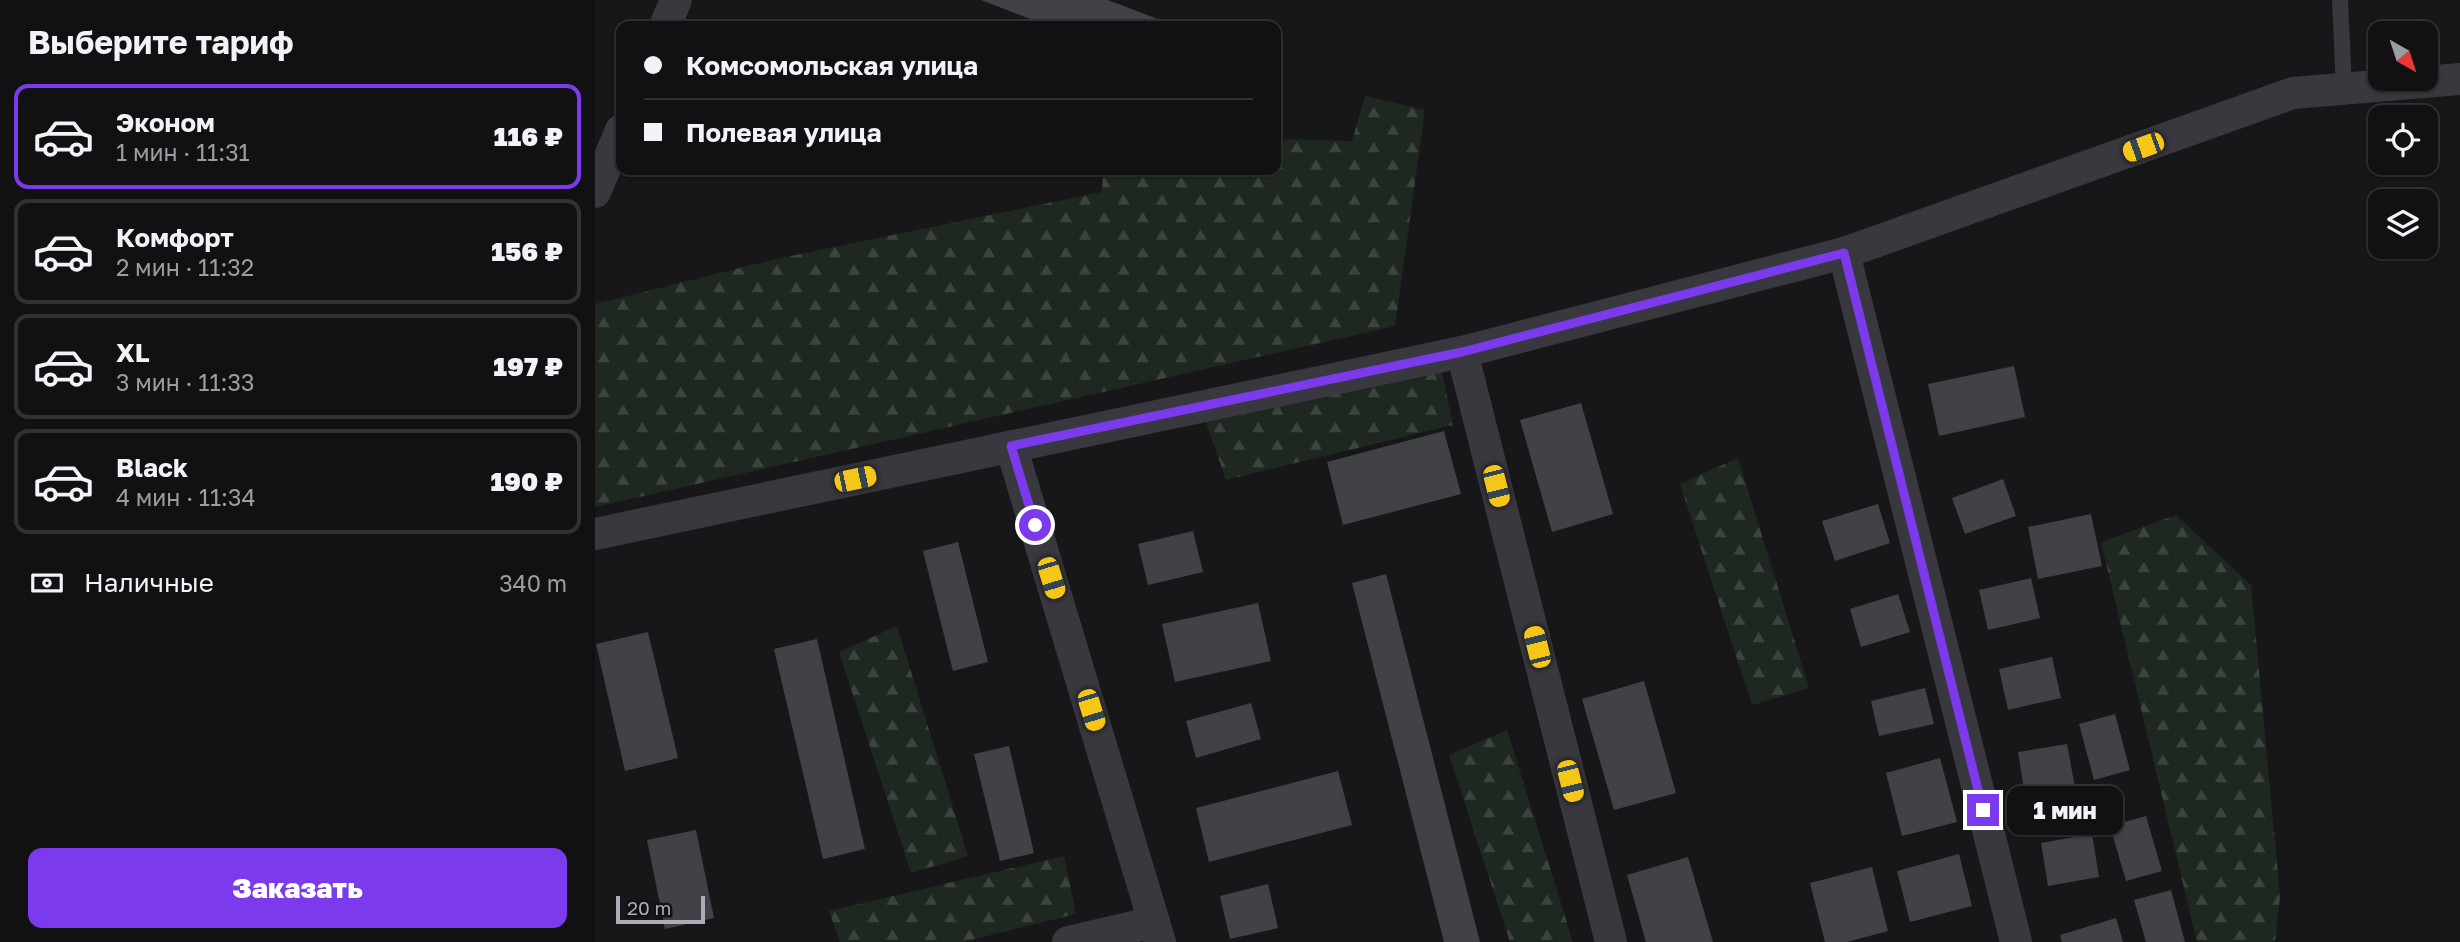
<!DOCTYPE html>
<html lang="ru">
<head>
<meta charset="utf-8">
<style>
  :root { --surface:#111113; --page:#1a1a1c; --text:#f1f3f6; --muted:#9c9da0; --line:#303133; --accent:#7c3aed }
  body { margin:0; font-family:"Golos Text",sans-serif; background:var(--page); color:var(--text); height:100vh; display:flex; flex-direction:column; font-size:26px; white-space:nowrap }
  * { box-sizing:border-box; margin:0 }
  p { font-size:23px; color:var(--muted) }
  .icon { flex:none; width:38px; height:38px; fill:none; stroke:currentColor; stroke-width:2; stroke-linecap:round; stroke-linejoin:round }
  .map { position:relative; flex:1; overflow:hidden }
  .panel { display:flex; flex-direction:column; background:var(--surface); width:595px }
  .panel>* { flex:none }
  .top-card { position:absolute; left:21px; top:21px; width:665px; height:154px; border-radius:14px; box-shadow:0 2px 5px #0004,0 0 0 2px var(--line); display:grid; align-content:center; height:154px; padding:0 28px; background:var(--surface) }
  .needle { width:46px; rotate:141deg }
  .tools { position:absolute; left:1773px; top:21px; display:grid; gap:14px }
  .tools a { display:grid; place-items:center; width:70px; height:70px; border-radius:14px; background:var(--surface); box-shadow:0 2px 5px #0004,0 0 0 2px var(--line); font-size:35px }
  .scale { position:absolute; left:21px; bottom:18px; width:89px; box-sizing:border-box; padding-left:7px; border:4px solid #a8adb9; border-top:0; font-size:19px; line-height:24px; white-space:nowrap; color:#a8adb9; -webkit-text-stroke:5px #121214; paint-order:stroke }
  .end { position:absolute; width:32px; height:32px; margin:-16px; border:9px solid #7c3aed; background:#fff; box-shadow:0 0 0 4px #fff }
  .from { border-radius:50% }
  .bubble { position:absolute; height:49px; border-radius:14px; background:var(--surface); box-shadow:0 2px 5px #0004,0 0 0 2px var(--line); font-size:23px; font-weight:800; line-height:49px; text-align:center }
  .car { position:absolute; width:21px; height:42px; margin:-21px -10px; border-radius:9px; box-shadow:0 0 5px 2px #0007; background:linear-gradient(#f5c518 24%,#345 0 40%,#f5c518 0 76%,#345 0 86%,#f5c518 0) }
  .top-card b { display:flex; align-items:center; gap:24px; height:66px; font-size:26px }
  .top-card b+b { border-top:2px solid var(--line) }
  .top-card i { width:18px; height:18px; background:var(--text) }
  ul { padding:0; list-style:none }
  li { display:flex; align-items:center; gap:21px; height:105px; margin:0 14px 10px; padding:0 14px; border:4px solid var(--line); border-radius:14px }
  li div { flex:1 }
  li b { display:block; font-size:26px }
  li em { font-style:normal; font-weight:800 }
  li.on { border-color:var(--accent) }
  li>.icon { width:63px; height:63px; stroke-width:1.5 }
  h2 { padding:0 28px; font-size:32px; line-height:84px }
  .pay { display:flex; align-items:center; gap:18px; height:77px; padding:0 28px; font-size:26px }
  .pay p { margin-inline-start:auto }
  .button { display:flex; gap:14px; margin-top:auto; padding:14px 28px }
  .button a { flex:1; height:80px; border-radius:14px; background:var(--accent); color:#fff; font-size:28px; font-weight:800; line-height:80px; text-align:center }
  main { display:flex; flex:1; min-height:0 }
  .map>svg:first-child { display:block }
  .forest { fill:url(#forest-firs) }
  .building { fill:#414246 }
  .lines { fill:none; stroke-linecap:round; stroke-linejoin:round }
  .lane { stroke:#38383e; stroke-width:16 }
  .street { stroke:#38383e; stroke-width:32 }
  .route { stroke:#7c3aed; stroke-width:9 }
</style>
</head>
<body>
<main>
<section class="panel">
<h2>Выберите тариф</h2>
<ul>
<li class="on"><svg class="icon" aria-label="car" viewBox="0 0 24 24"><path d="M5 17H2v-5l4-1 3-4h7l3 4 3 1v5h-3M9 17h6M6 11h13"/><circle cx="7" cy="17" r="2"/><circle cx="17" cy="17" r="2"/></svg><div><b>Эконом</b><p>1 мин · 11:31</p></div><em>116 ₽</em></li>
<li><svg class="icon" aria-label="car" viewBox="0 0 24 24"><path d="M5 17H2v-5l4-1 3-4h7l3 4 3 1v5h-3M9 17h6M6 11h13"/><circle cx="7" cy="17" r="2"/><circle cx="17" cy="17" r="2"/></svg><div><b>Комфорт</b><p>2 мин · 11:32</p></div><em>156 ₽</em></li>
<li><svg class="icon" aria-label="car" viewBox="0 0 24 24"><path d="M5 17H2v-5l4-1 3-4h7l3 4 3 1v5h-3M9 17h6M6 11h13"/><circle cx="7" cy="17" r="2"/><circle cx="17" cy="17" r="2"/></svg><div><b>XL</b><p>3 мин · 11:33</p></div><em>197 ₽</em></li>
<li><svg class="icon" aria-label="car" viewBox="0 0 24 24"><path d="M5 17H2v-5l4-1 3-4h7l3 4 3 1v5h-3M9 17h6M6 11h13"/><circle cx="7" cy="17" r="2"/><circle cx="17" cy="17" r="2"/></svg><div><b>Black</b><p>4 мин · 11:34</p></div><em>190 ₽</em></li>
</ul>
<div class="pay"><svg class="icon" aria-label="cash" viewBox="0 0 24 24"><path d="M3 7h18v10H3z"/><circle cx="12" cy="12" r="2"/></svg>Наличные<p>340 m</p></div>
<div class="button"><a>Заказать</a></div>
</section>
<div class="map">
<svg width="1865" height="942" viewBox="0 0 1865 942">
  <defs>
    <pattern id="forest-firs" width="22" height="20" patternUnits="userSpaceOnUse" patternTransform="scale(1.75)"><rect width="22" height="20" fill="#1e2720"/><path d="M5 1l3.5 6h-7zM16 11l3.5 6h-7z" fill="#3c443e"/></pattern>
  </defs>
  <rect width="100%" height="100%" fill="#171719"/>
  <g class="forest">
    <polygon points="770,96 830,110 800,326 0,507 0,304 181,259 507,192 508,170 681,170 681,139 757,141"/>
    <polygon points="846,367 858,425 631,480 610,420"/>
    <polygon points="1143,458 1214,688 1157,705 1085,484"/>
    <polygon points="1581,515 1656,585 1685,896 1680,942 1602,942 1506,542"/>
    <polygon points="302,626 373,856 316,873 244,652"/>
    <polygon points="912,730 978,942 915,942 854,755"/>
    <polygon points="469,856 481,914 368,942 245,942 234,911"/>
  </g>
  <g class="building">
    <polygon points="386,0 513,0 581,26 454,26"/>
    <polygon points="1419,366 1430,417 1344,436 1333,384"/>
    <polygon points="986,403 1018,514 957,532 925,420"/>
    <polygon points="849,431 866,494 748,525 732,462"/>
    <polygon points="1408,479 1421,516 1370,534 1357,498"/>
    <polygon points="1283,504 1295,543 1240,561 1227,521"/>
    <polygon points="1496,514 1507,566 1443,579 1433,527"/>
    <polygon points="598,531 608,572 553,585 543,544"/>
    <polygon points="363,542 393,662 358,671 328,551"/>
    <polygon points="791,574 885,942 849,942 757,583"/>
    <polygon points="1436,578 1445,618 1393,630 1384,590"/>
    <polygon points="1303,594 1315,632 1266,647 1255,609"/>
    <polygon points="663,603 676,661 580,682 567,624"/>
    <polygon points="53,632 83,758 30,771 1,644"/>
    <polygon points="222,639 270,849 228,859 179,649"/>
    <polygon points="1457,657 1466,698 1413,710 1404,669"/>
    <polygon points="1049,681 1081,793 1019,810 987,699"/>
    <polygon points="1330,688 1339,724 1284,736 1276,701"/>
    <polygon points="656,703 666,739 601,758 591,721"/>
    <polygon points="1520,714 1535,770 1499,780 1484,724"/>
    <polygon points="1472,744 1480,787 1430,795 1423,752"/>
    <polygon points="414,746 439,853 405,861 379,754"/>
    <polygon points="1345,758 1362,822 1307,836 1291,773"/>
    <polygon points="743,771 757,825 614,862 601,808"/>
    <polygon points="1551,816 1567,871 1531,881 1515,826"/>
    <polygon points="101,830 119,918 70,929 52,840"/>
    <polygon points="1497,834 1504,877 1453,886 1446,843"/>
    <polygon points="1364,854 1377,906 1315,922 1302,871"/>
    <polygon points="1093,857 1118,942 1051,942 1032,875"/>
    <polygon points="1277,867 1293,931 1252,942 1230,942 1215,883"/>
    <polygon points="673,884 683,928 635,939 625,896"/>
    <polygon points="1576,890 1590,942 1551,942 1539,900"/>
    <polygon points="1521,918 1528,942 1467,942 1465,935"/>
  </g>
  <g class="lines">
    <polyline class="lane" points="1745,0 1749,89"/>
    <g class="street">
      <polyline points="70,26 81,0"/>
      <polyline points="0,192 26,130"/>
      <polyline points="1249,253 1421,942"/>
      <polyline points="867,352 1016,942"/>
      <polyline points="416,446 565,942"/>
      <polyline points="0,534 867,352 1249,253 1698,93 1865,79"/>
      <polyline points="473,942 559,922"/>
    </g>
  </g>
  <g class="lines">
    <polyline class="route" points="440,525 416,446 867,352 1249,253 1388,810"/>
  </g>
</svg>
<div class="tools">
<a><svg class="needle" viewBox="-14 -14 28 28"><path d="M0-13l5 13h-10z" fill="#e53935"/><path d="M0 13l5-13h-10z" fill="#9c9da0"/></svg></a>
<a><svg class="icon" aria-label="locate" viewBox="0 0 24 24"><circle cx="12" cy="12" r="6"/><path d="M12 2v4M12 18v4M2 12h4M18 12h4"/></svg></a>
<a><svg class="icon" aria-label="layers" viewBox="0 0 24 24"><path d="M12 4l9 5-9 5-9-5zM3 14l9 5 9-5"/></svg></a>
</div>
<div class="scale">20 m</div>
<i class="end from" style="left:440px;top:525px"></i>
<i class="end" style="left:1388px;top:810px"></i>
<div class="bubble" style="left:1412px;top:786px;width:116px">1 мин</div>
<i class="car" style="left:1548px;top:147px;rotate:250deg"></i>
<i class="car" style="left:260px;top:479px;rotate:78deg"></i>
<i class="car" style="left:901px;top:486px;rotate:166deg"></i>
<i class="car" style="left:456px;top:578px;rotate:163deg"></i>
<i class="car" style="left:942px;top:647px;rotate:346deg"></i>
<i class="car" style="left:496px;top:710px;rotate:163deg"></i>
<i class="car" style="left:975px;top:781px;rotate:166deg"></i>
<div class="top-card">
<b><i class="from"></i>Комсомольская улица</b>
<b><i></i>Полевая улица</b>
</div>
</div>
</main>
</body>
</html>
